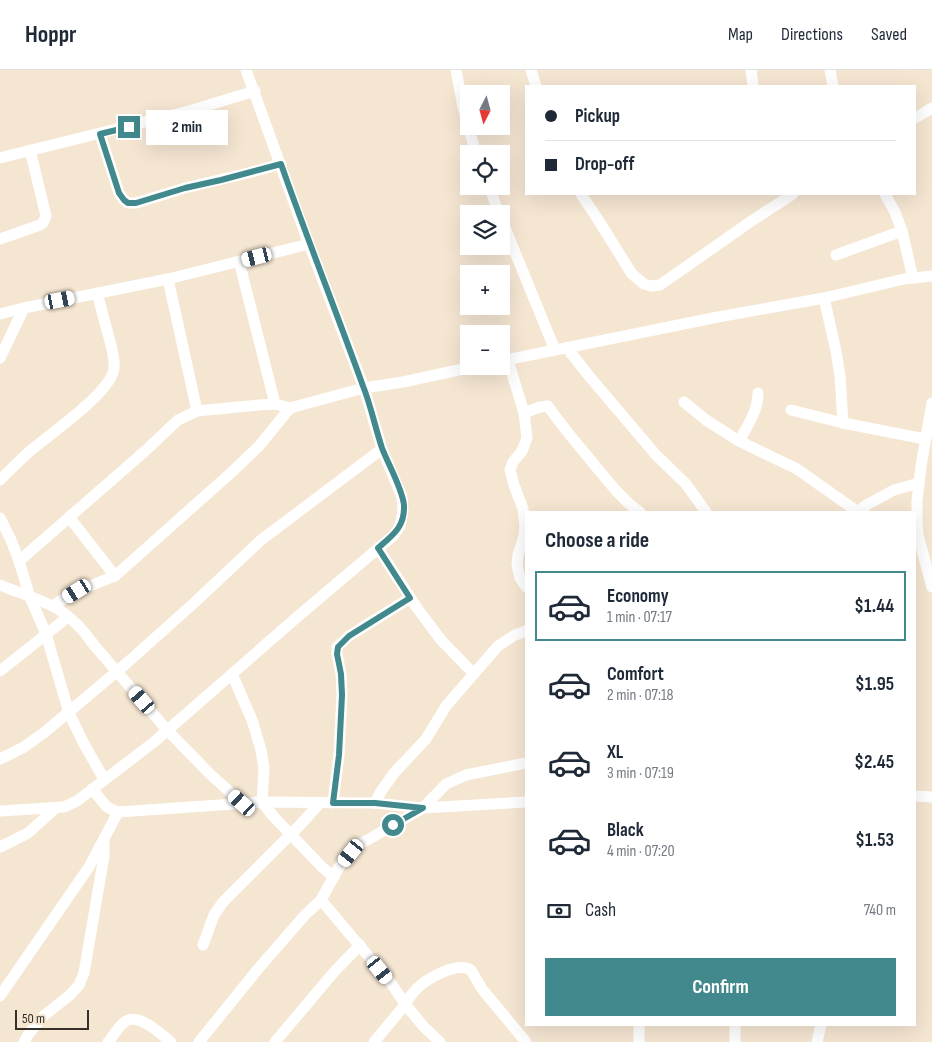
<!DOCTYPE html>
<html lang="en">
<head>
<meta charset="utf-8">
<style>
  :root { --surface:#fff; --page:#f2f2f3; --text:#1f2937; --muted:#747a83; --line:#e0e1e3; --accent:#41898c }
  body { margin:0; font-family:"Sofia Sans Condensed",sans-serif; background:var(--page); color:var(--text); height:100vh; display:flex; flex-direction:column; font-size:19px; white-space:nowrap }
  * { box-sizing:border-box; margin:0 }
  p { font-size:16px; color:var(--muted) }
  .icon { flex:none; width:28px; height:28px; fill:none; stroke:currentColor; stroke-width:2; stroke-linecap:round; stroke-linejoin:round }
  .map { position:relative; flex:1; overflow:hidden }
  .sheet { position:absolute; left:525px; top:441px; width:391px; height:515px; display:flex; flex-direction:column; background:var(--surface); border-radius:0px; box-shadow:0 5px 20px #0002 }
  .sheet>* { flex:none }
  .hud { position:absolute; left:525px; top:15px; width:391px; height:110px; border-radius:0px; box-shadow:0 5px 20px #0002; display:grid; align-content:center; height:110px; padding:0 20px; background:var(--surface) }
  .needle { width:32px; rotate:186deg }
  .fabs { position:absolute; left:460px; top:15px; display:grid; gap:10px }
  .fabs a { display:grid; place-items:center; width:50px; height:50px; border-radius:0px; background:var(--surface); box-shadow:0 5px 20px #0002; font-size:25px }
  .scale { position:absolute; left:15px; bottom:12px; width:74px; box-sizing:border-box; padding-left:5px; border:2px solid #363029; border-top:0; font-size:14px; line-height:18px; white-space:nowrap; color:#363029; -webkit-text-stroke:4px #f5e6d2; paint-order:stroke }
  .end { position:absolute; width:22px; height:22px; margin:-11px; border:6px solid #41898c; background:#fff; box-shadow:0 0 0 2px #fff }
  .from { border-radius:50% }
  .bubble { position:absolute; height:35px; border-radius:0px; background:var(--surface); box-shadow:0 5px 20px #0002; font-size:16px; font-weight:700; line-height:35px; text-align:center }
  .car { position:absolute; width:15px; height:30px; margin:-15px -8px; border-radius:6px; box-shadow:0 0 4px 1px #0007; background:linear-gradient(#fff 24%,#345 0 40%,#fff 0 76%,#345 0 86%,#fff 0) }
  .hud b { display:flex; align-items:center; gap:18px; height:48px; font-size:19px }
  .hud b+b { border-top:1px solid var(--line) }
  .hud i { width:12px; height:12px; background:var(--text) }
  ul { padding:0; list-style:none }
  li { display:flex; align-items:center; gap:15px; height:70px; margin:0 10px 8px; padding:0 10px; border:2px solid transparent; border-radius:0px }
  li div { flex:1 }
  li b { display:block; font-size:19px }
  li em { font-style:normal; font-weight:700 }
  li.current { border-color:var(--accent) }
  li>.icon { width:45px; height:45px; stroke-width:1.5 }
  h2 { padding:0 20px; font-size:22px; line-height:60px }
  .pay { display:flex; align-items:center; gap:12px; height:55px; padding:0 20px; font-size:19px }
  .pay p { margin-inline-start:auto }
  .action { display:flex; gap:10px; margin-top:auto; padding:10px 20px }
  .action a { flex:1; height:58px; border-radius:0px; background:var(--accent); color:#fff; font-size:20px; font-weight:700; line-height:58px; text-align:center }
  header { display:flex; align-items:center; gap:30px; box-sizing:border-box; height:70px; padding:0 25px; background:var(--surface); border-bottom:1px solid var(--line) }
  header strong { font-size:24px }
  nav { display:flex; gap:28px; margin-inline-start:auto; font-size:18px }
  .map>svg:first-child { display:block }
  .lines { fill:none; stroke-linecap:round; stroke-linejoin:round }
  .minor { stroke:#fff; stroke-width:11 }
  .route { stroke:#41898c; stroke-width:6 }
</style>
</head>
<body>
<header>
<strong>Hoppr</strong>
<nav><a>Map</a><a>Directions</a><a>Saved</a></nav>
</header>
<div class="map">
<svg width="932" height="972" viewBox="0 0 932 972">
  <rect width="100%" height="100%" fill="#f5e6d2"/>
  <g class="lines">
    <g class="minor">
      <polyline points="456,0 463,37 476,84"/>
      <polyline points="531,0 536,16"/>
      <polyline points="751,0 753,16"/>
      <polyline points="830,0 833,16"/>
      <polyline points="915,48 932,38"/>
      <polyline points="100,64 119,123 124,130 128,133 136,133 185,118 248,103 281,94"/>
      <polyline points="0,88 189,41 255,21"/>
      <polyline points="489,116 499,144"/>
      <polyline points="581,124 597,148 632,204 644,214 651,216 660,215 750,152 793,124"/>
      <polyline points="885,124 895,142 902,161 913,208"/>
      <polyline points="501,148 555,280"/>
      <polyline points="0,169 40,155 43,153 46,146 30,80"/>
      <polyline points="836,185 902,161"/>
      <polyline points="239,191 275,334"/>
      <polyline points="168,209 197,341"/>
      <polyline points="824,228 836,281 840,306 843,353"/>
      <polyline points="0,244 24,238 168,209 309,174"/>
      <polyline points="567,278 589,306 656,385 686,414 706,442"/>
      <polyline points="0,288 24,238"/>
      <polyline points="508,290 524,343 527,368 522,381 513,392 510,400 514,415 523,439 525,455 524,466 518,485 517,495 520,508 526,517"/>
      <polyline points="501,291 718,247 824,228 904,209 932,206"/>
      <polyline points="684,332 706,350 739,371 797,399 858,442"/>
      <polyline points="932,333 921,396 917,431 917,451 918,465 932,517"/>
      <polyline points="791,340 843,353 925,369"/>
      <path d="M 524,343 L 540,337 L 548,336 C 563,358 580,377 597,398 C 610,413 623,431 640,442"/>
      <path d="M 739,371 C 748,355 758,341 758,323"/>
      <path d="M 0,410 C 10,400 20,390 30,381 C 50,364 112,322 114,298 C 115,287 111,275 108,264 C 104,250 101,237 97,223"/>
      <polyline points="857,442 868,434 894,420 919,413"/>
      <polyline points="69,447 115,506"/>
      <polyline points="0,448 11,470 19,491"/>
      <polyline points="378,478 417,538 441,570 474,604"/>
      <path d="M 0,515 C 19,523 44,530 61,541 C 74,550 85,562 94,575 L 167,660 L 210,704 L 242,733"/>
      <polyline points="52,536 77,521 115,506 233,401 259,376 290,338"/>
      <polyline points="0,601 68,547"/>
      <polyline points="232,604 252,650 261,680 264,698 262,732 273,746 322,797 334,807"/>
      <polyline points="0,689 24,677 45,662 128,592 194,533 261,470 382,379"/>
      <polyline points="104,709 84,674 69,643 46,564 30,527 19,491 144,382 178,350 197,341 259,335 275,334 290,338 364,318 403,312 477,296"/>
      <polyline points="92,719 107,737 118,742 262,732 375,733 423,738 526,732"/>
      <polyline points="915,726 932,727"/>
      <polyline points="333,733 339,685 342,625 341,604 337,584 337,577 349,566 410,528"/>
      <polyline points="375,733 380,723 394,703 426,669 446,636 498,576 515,565 526,561"/>
      <polyline points="0,741 64,737 77,731 154,672 296,548 394,465 400,456 403,441 402,427 382,379 364,318 309,174 246,0"/>
      <polyline points="0,777 28,763 56,738"/>
      <polyline points="321,830 391,913 405,934 424,957 440,972"/>
      <polyline points="203,875 214,845 223,832 300,755 320,733"/>
      <polyline points="0,926 89,797 118,742"/>
      <polyline points="735,955 735,972"/>
      <polyline points="24,972 28,965 41,948 70,925 79,915 84,903 104,786 104,770"/>
      <path d="M 108,972 C 114,965 119,955 126,951 C 139,943 161,964 171,972"/>
      <polyline points="199,972 258,899 305,845 321,830 339,797 357,776 423,738 446,714 466,705 526,693"/>
      <polyline points="275,972 334,902 360,875"/>
      <path d="M 374,972 C 384,960 394,948 404,936 C 407,931 409,927 413,923 C 423,910 456,891 471,900 L 482,919 L 526,972"/>
      <polyline points="639,972 639,955"/>
      <polyline points="817,972 821,955"/>
    </g>
  </g>
  <g class="lines">
    <path class="route" d="M 129,57 L 100,64 L 119,123 L 124,130 L 128,133 L 136,133 L 185,118 L 221,110 L 281,94 C 307,168 336,241 363,316 C 371,336 375,357 382,378 C 388,394 402,418 404,435 C 405,457 393,465 378,478 L 410,528 L 349,566 L 338,577 L 337,584 L 341,604 L 342,625 L 339,685 L 333,733 L 375,733 L 423,738 L 393,755"/>
  </g>
</svg>
<div class="fabs">
<a><svg class="needle" viewBox="-14 -14 28 28"><path d="M0-13l5 13h-10z" fill="#e53935"/><path d="M0 13l5-13h-10z" fill="#747a83"/></svg></a>
<a><svg class="icon" aria-label="locate" viewBox="0 0 24 24"><circle cx="12" cy="12" r="6"/><path d="M12 2v4M12 18v4M2 12h4M18 12h4"/></svg></a>
<a><svg class="icon" aria-label="layers" viewBox="0 0 24 24"><path d="M12 4l9 5-9 5-9-5zM3 14l9 5 9-5"/></svg></a>
<a>+</a>
<a>−</a>
</div>
<div class="scale">50 m</div>
<i class="end from" style="left:393px;top:755px"></i>
<i class="end" style="left:129px;top:57px"></i>
<div class="bubble" style="left:146px;top:40px;width:82px">2 min</div>
<i class="car" style="left:257px;top:187px;rotate:256deg"></i>
<i class="car" style="left:60px;top:230px;rotate:79deg"></i>
<i class="car" style="left:77px;top:521px;rotate:238deg"></i>
<i class="car" style="left:142px;top:630px;rotate:319deg"></i>
<i class="car" style="left:242px;top:733px;rotate:312deg"></i>
<i class="car" style="left:351px;top:783px;rotate:219deg"></i>
<i class="car" style="left:380px;top:900px;rotate:141deg"></i>
<div class="hud">
<b><i class="from"></i>Pickup</b>
<b><i></i>Drop-off</b>
</div>
<section class="sheet">
<h2>Choose a ride</h2>
<ul>
<li class="current"><svg class="icon" aria-label="car" viewBox="0 0 24 24"><path d="M5 17H2v-5l4-1 3-4h7l3 4 3 1v5h-3M9 17h6M6 11h13"/><circle cx="7" cy="17" r="2"/><circle cx="17" cy="17" r="2"/></svg><div><b>Economy</b><p>1 min · 07:17</p></div><em>$1.44</em></li>
<li><svg class="icon" aria-label="car" viewBox="0 0 24 24"><path d="M5 17H2v-5l4-1 3-4h7l3 4 3 1v5h-3M9 17h6M6 11h13"/><circle cx="7" cy="17" r="2"/><circle cx="17" cy="17" r="2"/></svg><div><b>Comfort</b><p>2 min · 07:18</p></div><em>$1.95</em></li>
<li><svg class="icon" aria-label="car" viewBox="0 0 24 24"><path d="M5 17H2v-5l4-1 3-4h7l3 4 3 1v5h-3M9 17h6M6 11h13"/><circle cx="7" cy="17" r="2"/><circle cx="17" cy="17" r="2"/></svg><div><b>XL</b><p>3 min · 07:19</p></div><em>$2.45</em></li>
<li><svg class="icon" aria-label="car" viewBox="0 0 24 24"><path d="M5 17H2v-5l4-1 3-4h7l3 4 3 1v5h-3M9 17h6M6 11h13"/><circle cx="7" cy="17" r="2"/><circle cx="17" cy="17" r="2"/></svg><div><b>Black</b><p>4 min · 07:20</p></div><em>$1.53</em></li>
</ul>
<div class="pay"><svg class="icon" aria-label="cash" viewBox="0 0 24 24"><path d="M3 7h18v10H3z"/><circle cx="12" cy="12" r="2"/></svg>Cash<p>740 m</p></div>
<div class="action"><a>Confirm</a></div>
</section>
</div>
</body>
</html>
